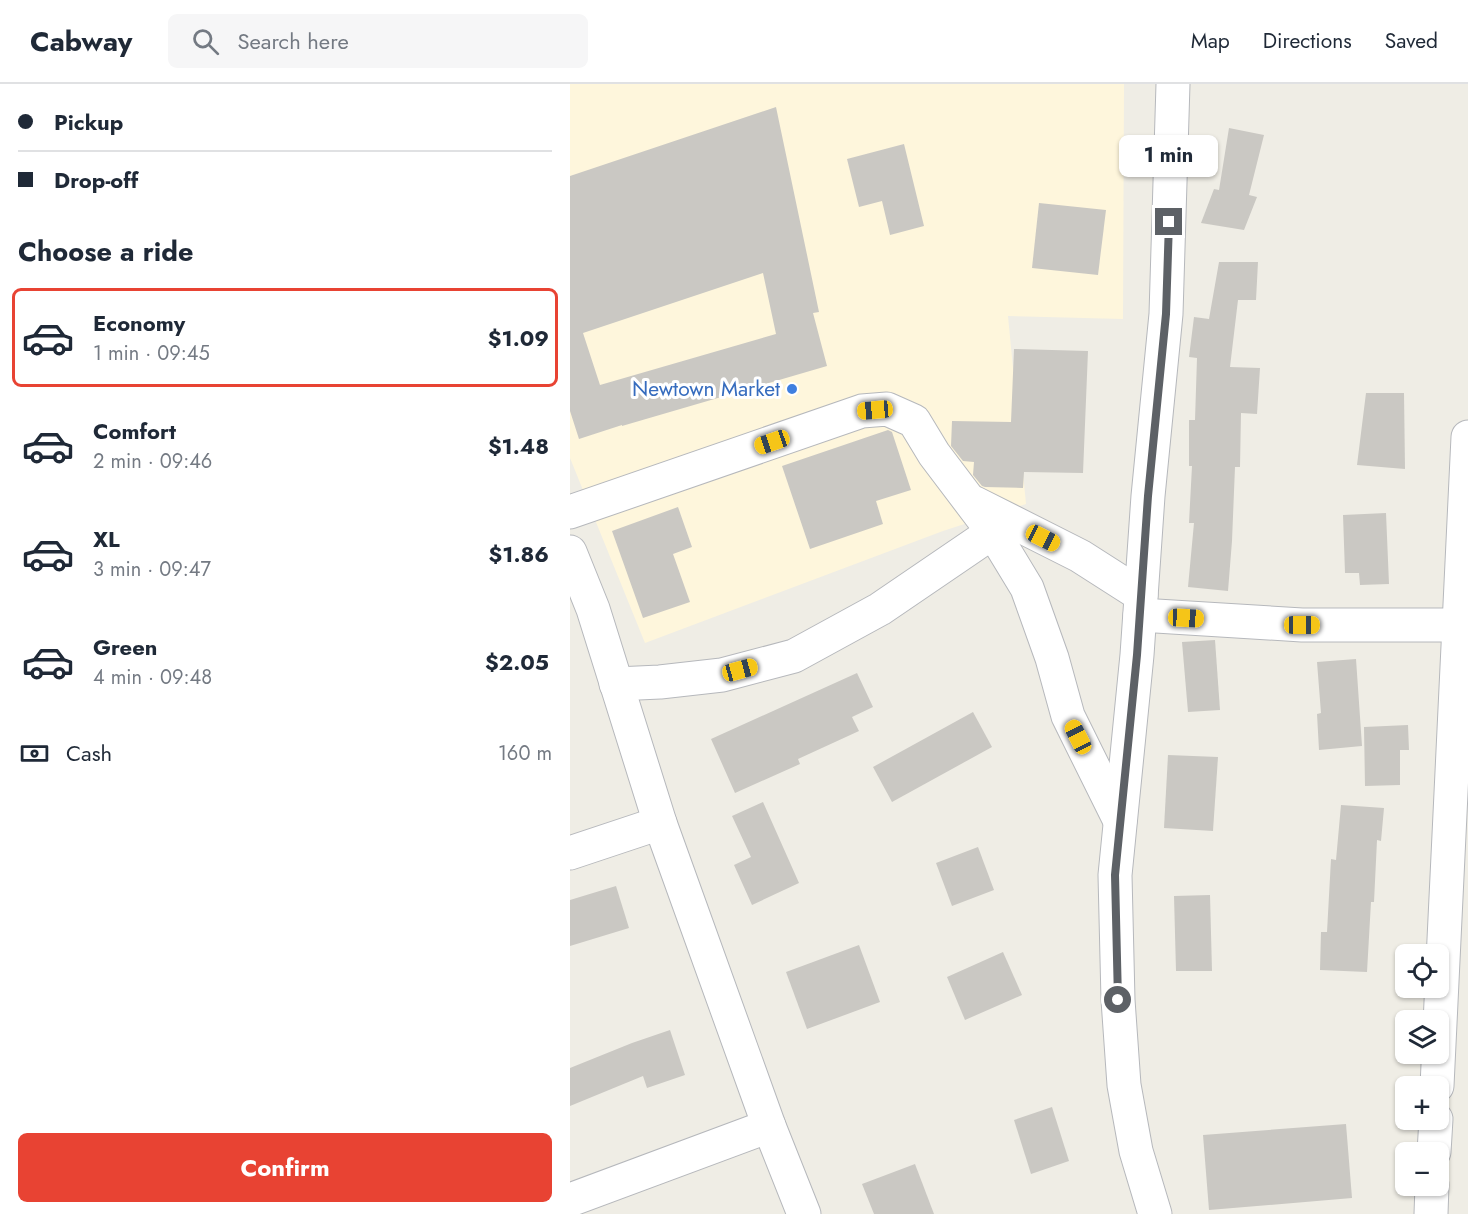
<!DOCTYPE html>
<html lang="en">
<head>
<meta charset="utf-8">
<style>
  :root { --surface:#fff; --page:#f6f6f7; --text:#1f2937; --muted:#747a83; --line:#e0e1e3; --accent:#e84333 }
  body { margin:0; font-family:Jost,sans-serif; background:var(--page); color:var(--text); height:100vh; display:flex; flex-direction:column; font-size:22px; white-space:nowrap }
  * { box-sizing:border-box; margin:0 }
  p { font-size:20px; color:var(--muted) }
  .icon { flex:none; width:33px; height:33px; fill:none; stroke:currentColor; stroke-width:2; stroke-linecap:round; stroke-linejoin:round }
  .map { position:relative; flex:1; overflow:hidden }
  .side { display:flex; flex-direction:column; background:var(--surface); width:570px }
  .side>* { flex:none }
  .top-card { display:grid; align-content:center; height:132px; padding:0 18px; background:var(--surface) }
  .fabs { position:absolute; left:825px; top:860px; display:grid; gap:12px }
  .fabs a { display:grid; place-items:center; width:54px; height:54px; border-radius:9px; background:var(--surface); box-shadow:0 2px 4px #0004; font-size:30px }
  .end { position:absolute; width:27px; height:27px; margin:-14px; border:8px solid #5d6166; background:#fff; box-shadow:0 0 0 3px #fff }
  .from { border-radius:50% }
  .bubble { position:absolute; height:42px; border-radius:9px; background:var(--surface); box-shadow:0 2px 4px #0004; font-size:20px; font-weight:700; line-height:42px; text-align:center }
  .car { position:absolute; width:18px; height:36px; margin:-18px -9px; border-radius:8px; box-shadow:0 0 4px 2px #0007; background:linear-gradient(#f5c518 24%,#345 0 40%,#f5c518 0 76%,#345 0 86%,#f5c518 0) }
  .top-card b { display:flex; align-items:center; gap:21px; height:57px; font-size:22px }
  .top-card b+b { border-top:2px solid var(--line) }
  .top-card i { width:15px; height:15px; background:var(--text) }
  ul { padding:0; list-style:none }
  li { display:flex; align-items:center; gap:18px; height:99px; margin:0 12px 9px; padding:0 6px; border:3px solid transparent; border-radius:9px }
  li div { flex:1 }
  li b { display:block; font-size:22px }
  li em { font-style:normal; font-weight:700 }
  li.current { border-color:var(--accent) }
  li>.icon { width:54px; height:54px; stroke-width:1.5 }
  h2 { padding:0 18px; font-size:27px; line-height:72px }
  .pay { display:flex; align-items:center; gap:15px; height:66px; padding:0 18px; font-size:22px }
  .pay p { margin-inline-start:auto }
  .action { display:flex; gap:12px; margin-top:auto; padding:12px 18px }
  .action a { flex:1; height:69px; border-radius:9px; background:var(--accent); color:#fff; font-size:24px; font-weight:700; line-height:69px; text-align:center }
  header { display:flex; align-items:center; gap:36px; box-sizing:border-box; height:84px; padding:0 30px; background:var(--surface); border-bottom:2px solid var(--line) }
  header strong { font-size:28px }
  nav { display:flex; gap:33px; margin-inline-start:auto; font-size:21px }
  .search { width:420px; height:54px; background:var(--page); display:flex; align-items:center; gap:15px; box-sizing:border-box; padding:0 21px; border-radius:9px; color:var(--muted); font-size:22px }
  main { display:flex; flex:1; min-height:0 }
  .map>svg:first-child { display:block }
  .commercial { fill:#fef6dc }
  .building { fill:#cac8c3; fill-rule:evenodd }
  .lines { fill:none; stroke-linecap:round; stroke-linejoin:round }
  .street-casing { stroke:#b6b8bc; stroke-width:35 }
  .street { stroke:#fff; stroke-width:33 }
  .route { stroke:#5d6166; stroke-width:8 }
  .shop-dot { fill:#3f7fe0; stroke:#fff; stroke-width:2 }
  .labels { text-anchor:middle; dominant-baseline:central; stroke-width:6; stroke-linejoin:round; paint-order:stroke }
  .shop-label { font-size:21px; fill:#366cbe; stroke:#fff; text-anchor:end }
</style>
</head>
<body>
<header>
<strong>Cabway</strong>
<div class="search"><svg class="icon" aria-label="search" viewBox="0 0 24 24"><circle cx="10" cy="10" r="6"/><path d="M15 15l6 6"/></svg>Search here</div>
<nav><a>Map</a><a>Directions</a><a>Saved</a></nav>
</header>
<main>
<section class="side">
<div class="top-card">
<b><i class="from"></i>Pickup</b>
<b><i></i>Drop-off</b>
</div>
<h2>Choose a ride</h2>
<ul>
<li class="current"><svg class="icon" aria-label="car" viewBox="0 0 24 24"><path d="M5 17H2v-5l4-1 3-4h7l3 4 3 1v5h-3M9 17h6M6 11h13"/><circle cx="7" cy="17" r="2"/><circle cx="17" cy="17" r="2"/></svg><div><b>Economy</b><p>1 min · 09:45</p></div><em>$1.09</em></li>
<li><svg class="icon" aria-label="car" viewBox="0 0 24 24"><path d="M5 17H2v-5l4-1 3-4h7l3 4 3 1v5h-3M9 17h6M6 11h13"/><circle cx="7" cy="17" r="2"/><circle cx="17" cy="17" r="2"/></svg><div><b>Comfort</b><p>2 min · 09:46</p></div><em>$1.48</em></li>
<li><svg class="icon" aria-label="car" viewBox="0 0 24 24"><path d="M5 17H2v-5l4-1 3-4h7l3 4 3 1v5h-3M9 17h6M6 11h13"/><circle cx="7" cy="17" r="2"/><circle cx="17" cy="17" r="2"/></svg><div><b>XL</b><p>3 min · 09:47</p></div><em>$1.86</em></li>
<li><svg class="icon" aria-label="car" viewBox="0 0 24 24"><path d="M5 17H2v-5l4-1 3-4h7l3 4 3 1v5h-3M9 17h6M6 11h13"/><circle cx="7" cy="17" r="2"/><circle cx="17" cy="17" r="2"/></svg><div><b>Green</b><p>4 min · 09:48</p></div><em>$2.05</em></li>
</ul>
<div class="pay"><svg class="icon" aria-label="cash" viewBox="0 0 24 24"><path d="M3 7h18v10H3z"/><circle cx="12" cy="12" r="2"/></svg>Cash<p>160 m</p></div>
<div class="action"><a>Confirm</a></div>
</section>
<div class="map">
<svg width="898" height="1130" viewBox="0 0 898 1130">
  <rect width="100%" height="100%" fill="#efede5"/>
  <polygon class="commercial" points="0,0 554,0 553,235 438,232 456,420 373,447 75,559 0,374"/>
  <g class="building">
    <path d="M 206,23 L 249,228 L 243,229 L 257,282 L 52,342 L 52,341 L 9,355 L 0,327 L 0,92 ZM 193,189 L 206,250 L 30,301 L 13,249 Z"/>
    <polygon points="659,44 694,51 679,111 687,113 674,146 631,139 644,105 649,106"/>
    <polygon points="334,60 354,142 320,151 312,117 289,123 277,75"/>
    <polygon points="469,119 536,126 528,191 462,184"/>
    <polygon points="649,178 688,178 686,216 668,216 660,283 690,284 687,330 671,329 670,383 665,383 662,457 658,507 618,503 624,439 619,439 622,382 619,382 619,336 625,336 627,274 619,273 624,233 639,235"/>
    <polygon points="444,265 518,267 513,389 454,388 453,404 415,403 412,402 403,391 404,378 393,377 381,362 382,337 441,338"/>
    <polygon points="796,309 834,309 835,385 787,381"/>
    <polygon points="318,346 322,348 341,406 306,417 313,440 240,465 212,382"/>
    <polygon points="108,423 122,463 103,470 120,518 73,534 42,447"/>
    <polygon points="816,429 819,500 790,501 789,489 775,489 773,431"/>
    <polygon points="645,556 650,626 618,628 612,558"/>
    <polygon points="786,575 792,662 749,666 747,630 751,629 747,578"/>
    <polygon points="287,589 303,623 282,633 289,647 228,675 230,680 165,709 141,655"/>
    <polygon points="403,628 422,663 322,718 303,683"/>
    <polygon points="838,641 839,666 830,666 830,701 795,702 794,643"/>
    <polygon points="598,671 648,673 643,747 594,744"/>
    <polygon points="193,718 229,799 182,821 164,781 181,773 162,732"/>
    <polygon points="771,721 814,724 811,757 807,756 804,818 801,818 797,888 750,886 751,848 757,848 761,775 766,776"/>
    <polygon points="408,763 424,806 382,822 366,779"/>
    <polygon points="46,802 59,844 0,862 0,816"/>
    <polygon points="640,811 642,887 606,887 604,812"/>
    <polygon points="289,861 310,918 237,945 216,888"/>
    <polygon points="433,868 452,911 395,936 377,893"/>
    <polygon points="100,946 115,991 77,1004 73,992 0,1022 0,984 62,959"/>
    <polygon points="482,1023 499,1077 461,1090 444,1036"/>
    <polygon points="776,1040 782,1114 639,1126 633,1051"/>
    <polygon points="345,1080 364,1130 304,1130 292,1100"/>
  </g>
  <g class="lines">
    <defs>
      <g id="street">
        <polyline points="405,419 510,472 571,511"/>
        <polyline points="0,428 292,327 317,325 344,337 364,370 423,448 457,504 482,574 498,632 550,737"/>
        <polyline points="0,468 23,525 90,739 199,1042 234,1130"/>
        <polyline points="570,531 732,541 898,541"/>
        <polyline points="46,600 90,598 152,591 224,572 310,525 423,448"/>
        <polyline points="0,769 90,739"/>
        <polyline points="867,1002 898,353"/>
        <polyline points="864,1068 866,1035"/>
        <polyline points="0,1116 199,1042"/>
        <polyline points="585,1130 566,1067 554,1001 548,916 545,791 567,571 578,412 596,230 603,0"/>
        <polyline points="861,1130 862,1101"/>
      </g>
    </defs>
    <use href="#street" class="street-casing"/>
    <use href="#street" class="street"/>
  </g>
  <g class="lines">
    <polyline class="route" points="548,916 545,791 567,571 578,412 596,230 599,138"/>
  </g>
  <circle class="shop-dot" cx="222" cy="305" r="6"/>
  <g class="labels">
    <g class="shop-label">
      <text x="210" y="305">Newtown Market</text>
    </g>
  </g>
</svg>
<div class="fabs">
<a><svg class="icon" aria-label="locate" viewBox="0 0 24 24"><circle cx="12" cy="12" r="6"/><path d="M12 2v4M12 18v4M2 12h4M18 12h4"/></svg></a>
<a><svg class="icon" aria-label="layers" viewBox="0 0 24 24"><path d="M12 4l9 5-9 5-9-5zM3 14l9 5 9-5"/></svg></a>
<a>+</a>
<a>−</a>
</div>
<i class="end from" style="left:548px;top:916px"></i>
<i class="end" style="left:599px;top:138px"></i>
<div class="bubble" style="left:549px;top:51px;width:99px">1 min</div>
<i class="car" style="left:305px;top:326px;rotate:265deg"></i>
<i class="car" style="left:202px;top:358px;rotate:251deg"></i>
<i class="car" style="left:473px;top:454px;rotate:117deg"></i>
<i class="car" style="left:616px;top:534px;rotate:93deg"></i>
<i class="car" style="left:732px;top:541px;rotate:90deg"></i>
<i class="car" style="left:170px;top:586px;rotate:75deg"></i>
<i class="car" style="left:508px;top:653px;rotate:333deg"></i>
</div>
</main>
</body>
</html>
